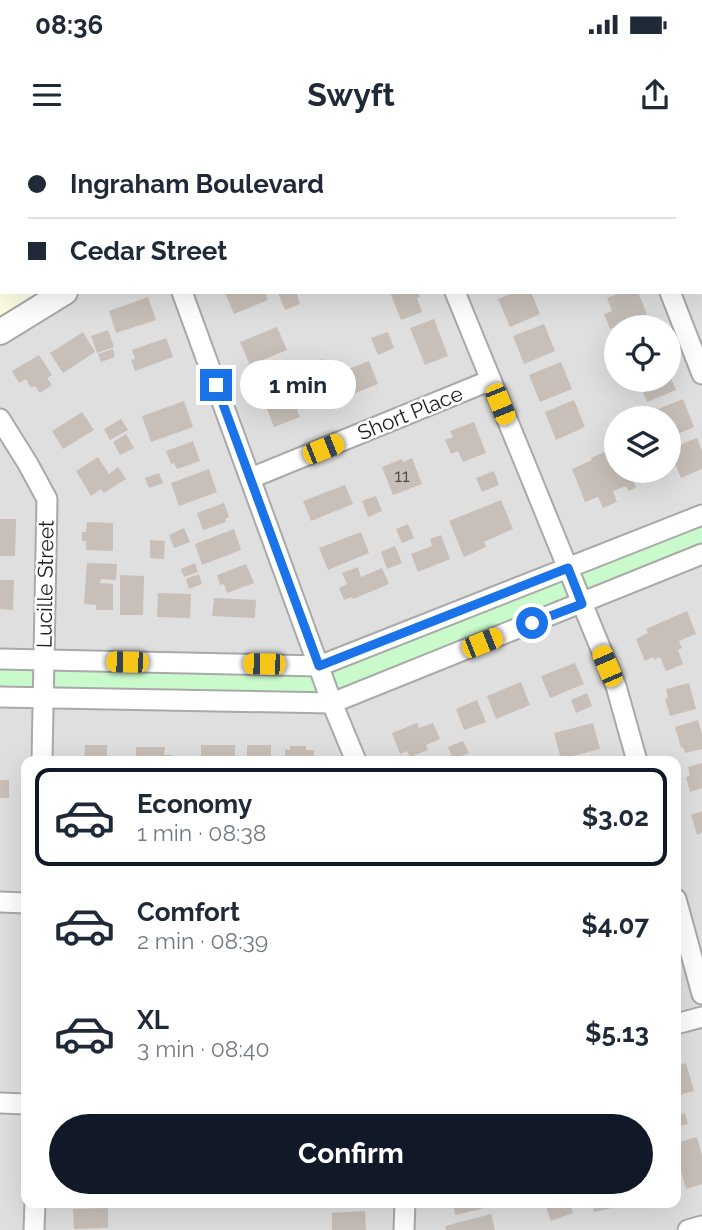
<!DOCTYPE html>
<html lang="en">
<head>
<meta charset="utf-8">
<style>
  :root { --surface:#fff; --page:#f6f6f7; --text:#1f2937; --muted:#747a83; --line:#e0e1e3; --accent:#111827 }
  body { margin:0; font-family:Raleway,sans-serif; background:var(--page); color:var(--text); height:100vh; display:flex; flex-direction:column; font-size:26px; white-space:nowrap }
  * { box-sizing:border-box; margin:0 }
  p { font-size:23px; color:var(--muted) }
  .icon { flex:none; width:38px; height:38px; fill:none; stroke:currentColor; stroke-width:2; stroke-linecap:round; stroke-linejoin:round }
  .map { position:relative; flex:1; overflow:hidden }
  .panel { position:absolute; left:21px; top:616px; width:660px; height:452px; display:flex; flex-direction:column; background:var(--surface); border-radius:14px; box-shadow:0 7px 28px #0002 }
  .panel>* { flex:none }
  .top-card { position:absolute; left:0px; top:0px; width:704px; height:154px; box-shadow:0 7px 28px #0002; display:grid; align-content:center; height:154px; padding:0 28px; background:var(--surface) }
  .controls { position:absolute; left:604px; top:175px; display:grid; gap:14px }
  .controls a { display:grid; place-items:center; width:77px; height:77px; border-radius:50%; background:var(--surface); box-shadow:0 7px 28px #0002; font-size:35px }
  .end { position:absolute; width:32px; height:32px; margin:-16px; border:9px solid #1a73e8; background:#fff; box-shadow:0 0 0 4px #fff }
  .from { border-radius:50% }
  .bubble { position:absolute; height:49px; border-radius:24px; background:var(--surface); box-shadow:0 7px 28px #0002; font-size:23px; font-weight:700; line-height:49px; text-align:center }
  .car { position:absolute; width:21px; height:42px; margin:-21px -10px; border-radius:9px; box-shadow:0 0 5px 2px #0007; background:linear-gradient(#f5c518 24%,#345 0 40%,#f5c518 0 76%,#345 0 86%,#f5c518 0) }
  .top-card b { display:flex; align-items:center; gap:24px; height:66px; font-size:26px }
  .top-card b+b { border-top:2px solid var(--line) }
  .top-card i { width:18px; height:18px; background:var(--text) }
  ul { padding:12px 0 0; list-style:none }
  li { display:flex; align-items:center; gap:21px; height:98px; margin:0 14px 10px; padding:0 14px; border:4px solid transparent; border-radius:14px }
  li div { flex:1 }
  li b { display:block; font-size:26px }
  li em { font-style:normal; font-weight:700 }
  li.current { border-color:var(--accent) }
  li>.icon { width:63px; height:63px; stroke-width:1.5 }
  .primary-button { display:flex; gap:14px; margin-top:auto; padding:14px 28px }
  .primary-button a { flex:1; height:80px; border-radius:42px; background:var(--accent); color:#fff; font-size:28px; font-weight:700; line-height:80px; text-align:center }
  .status { display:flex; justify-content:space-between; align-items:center; height:49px; padding:0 35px; background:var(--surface); direction:ltr }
  .status svg { height:19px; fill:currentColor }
  header { display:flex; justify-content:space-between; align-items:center; height:91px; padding:0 28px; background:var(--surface); font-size:32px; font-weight:700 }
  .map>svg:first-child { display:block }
  .residential { fill:#e0dfdf; fill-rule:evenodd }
  .education { fill:#ffffe5 }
  .park { fill:#c8facc }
  .building { fill:#c7bfb8 }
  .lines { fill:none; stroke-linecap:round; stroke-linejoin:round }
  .minor-casing { stroke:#a9a9a9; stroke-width:23 }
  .tertiary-casing { stroke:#a9a9a9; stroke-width:28 }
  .minor { stroke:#fff; stroke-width:19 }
  .tertiary { stroke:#fff; stroke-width:24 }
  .route { stroke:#1a73e8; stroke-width:9 }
  .labels { text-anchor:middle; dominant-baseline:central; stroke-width:5; stroke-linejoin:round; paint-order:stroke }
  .number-label { font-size:18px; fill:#4b4948 }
  .street-label { font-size:21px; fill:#222; stroke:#fff }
</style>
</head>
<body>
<div class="status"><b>08:36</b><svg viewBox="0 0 49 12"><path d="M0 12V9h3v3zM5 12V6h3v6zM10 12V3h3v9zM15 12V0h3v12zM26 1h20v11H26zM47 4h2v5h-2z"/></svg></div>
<header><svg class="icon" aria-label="menu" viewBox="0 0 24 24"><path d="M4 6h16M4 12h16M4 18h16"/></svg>Swyft<svg class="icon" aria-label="share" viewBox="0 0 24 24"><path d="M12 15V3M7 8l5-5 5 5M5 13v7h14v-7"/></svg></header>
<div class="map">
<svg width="702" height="1090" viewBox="0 0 702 1090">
  <rect width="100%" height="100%" fill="#f2efe9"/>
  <path class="residential" d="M 190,0 L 702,0 L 702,1090 L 0,1090 L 0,192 L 65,152 L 702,152 L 702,2 L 191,2 ZM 616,187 L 668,187 L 668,240 L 616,240 ZM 616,278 L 668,278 L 668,331 L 616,331 ZM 26,621 L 676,621 L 676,1062 L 26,1062 Z"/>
  <polygon class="education" points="0,0 190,0 191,2 2,2 2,152 65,152 0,192"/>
  <polygon class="park" points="702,375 702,414 332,563 0,557 0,519 319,526"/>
  <g class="building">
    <polygon points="228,152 265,152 268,160 234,174 225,153"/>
    <polygon points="281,152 296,152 300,164 285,170 278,153"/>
    <polygon points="390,152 418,152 420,157 417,158 422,172 401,180"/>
    <polygon points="515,152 531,152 540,174 510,187 498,159"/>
    <polygon points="622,152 638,152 647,174 610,189 604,174 612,171 607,158"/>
    <polygon points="148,157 156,180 116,193 109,171"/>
    <polygon points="434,179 448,216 425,225 410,188"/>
    <polygon points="544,184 555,211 524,224 513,196"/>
    <polygon points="277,187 287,210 250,225 240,202"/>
    <polygon points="108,190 114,207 97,213 91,196"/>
    <polygon points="83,192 95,212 63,233 50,213"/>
    <polygon points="388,192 394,208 378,215 371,198"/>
    <polygon points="166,198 173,217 135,231 131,220 135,219 132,210"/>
    <polygon points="113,209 115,217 101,222 98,214"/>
    <polygon points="39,215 52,235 47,238 52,245 40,253 35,246 31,248 26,239 19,243 12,231"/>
    <polygon points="323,219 330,237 313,244 306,225"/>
    <polygon points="369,221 378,244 343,258 333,235"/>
    <polygon points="561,222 572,249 540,262 529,235"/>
    <polygon points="668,231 676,250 647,262 638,240 668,240"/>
    <polygon points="281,243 289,259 296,257 300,268 297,270 300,277 274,287 263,259 267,258 263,250"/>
    <polygon points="683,259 694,287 668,298 668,278 656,278 653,271"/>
    <polygon points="574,260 585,287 556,300 545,272"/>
    <polygon points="184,261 193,287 151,302 142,276"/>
    <polygon points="82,272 94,290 63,309 52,291"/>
    <polygon points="121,279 128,290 110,300 104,289"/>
    <polygon points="474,282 486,313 463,322 458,311 451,314 445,300 453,297 450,291"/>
    <polygon points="126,294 134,308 120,315 113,302"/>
    <polygon points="697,298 702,311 702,329 681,338 669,309"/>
    <polygon points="193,301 200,321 177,329 174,323 171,324 166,311"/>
    <polygon points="607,311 614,326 616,325 616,331 635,331 639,340 634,342 636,348 628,351 626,346 613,351 617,362 603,368 598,357 585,362 572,329 592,320 591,318"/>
    <polygon points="98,317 109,334 118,327 126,339 104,353 101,349 91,356 76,331"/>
    <polygon points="412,318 422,344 393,355 382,327 402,319 403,322"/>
    <polygon points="209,329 217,352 179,366 171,343"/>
    <polygon points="494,331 499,345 482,352 476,338"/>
    <polygon points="159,333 163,343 149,348 145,338"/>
    <polygon points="345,345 353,364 311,381 303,361"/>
    <polygon points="376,356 382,371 368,377 362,361"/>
    <polygon points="501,360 513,389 484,402 486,407 464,417 449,381"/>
    <polygon points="224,363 229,377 225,379 226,382 203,390 197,373"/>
    <polygon points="0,379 16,379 15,416 0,416"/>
    <polygon points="87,382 113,383 113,411 86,410 86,401 82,401 82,392 86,392"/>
    <polygon points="408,384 414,398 402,403 396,389"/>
    <polygon points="184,388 190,402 174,408 169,395"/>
    <polygon points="234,389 241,410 202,425 195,404"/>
    <polygon points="361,392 369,413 328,430 319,408"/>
    <polygon points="441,395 450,419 418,432 411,414 432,406 430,399"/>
    <polygon points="150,400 165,401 164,419 150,418"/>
    <polygon points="395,406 402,423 387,429 381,412"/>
    <polygon points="87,423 117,424 116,440 101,439 100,443 113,444 113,470 96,470 96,465 84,464"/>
    <polygon points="195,423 198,432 184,437 181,429"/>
    <polygon points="246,424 254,443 227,453 224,444 220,445 217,435"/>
    <polygon points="358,427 361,437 382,428 389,444 353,459 352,457 344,460 339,448 347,444 342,433"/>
    <polygon points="199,434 202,444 189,449 186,439"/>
    <polygon points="120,435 144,436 143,475 120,475"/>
    <polygon points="0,440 14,440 13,470 0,469"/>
    <polygon points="158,453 191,454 190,478 157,477"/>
    <polygon points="214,458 256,460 255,478 212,476"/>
    <polygon points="687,471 696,494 679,501 682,508 678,510 683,524 666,531 660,517 654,520 653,517 645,521 636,499 648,493 646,489"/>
    <polygon points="575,523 584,544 550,558 541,536"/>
    <polygon points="521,542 530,565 496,579 487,556"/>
    <polygon points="689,543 696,569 670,576 665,559 668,558 666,549"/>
    <polygon points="587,553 592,566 576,573 571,560"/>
    <polygon points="477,560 486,582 464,590 456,569"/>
    <polygon points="698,580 702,594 702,609 685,613 683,607 681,608 675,587"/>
    <polygon points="417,583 419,588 433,583 440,599 426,605 428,610 410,617 407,611 400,614 392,593"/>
    <polygon points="593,583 600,609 561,619 554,593"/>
    <polygon points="463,601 469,613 453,619 448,607"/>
    <polygon points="85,605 107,605 107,621 84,621"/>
    <rect x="201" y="605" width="34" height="16"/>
    <rect x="247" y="605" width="24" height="16"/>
    <polygon points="290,606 306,606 306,610 314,610 314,621 285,621 285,609 290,610"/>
    <polygon points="136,607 165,607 164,615 173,615 173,621 136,621"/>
    <polygon points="702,623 702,648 690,652 686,637 690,636 688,627"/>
    <rect x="0" y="640" width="9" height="18"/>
    <polygon points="702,671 702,693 697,695 691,675"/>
    <polygon points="686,923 694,951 676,956 676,926"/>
    <polygon points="685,973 688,984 676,987 676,975"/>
    <polygon points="697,997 702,1016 702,1044 686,1049 677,1016 676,1016 676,1003"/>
    <polygon points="453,1062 480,1062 482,1069 455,1075"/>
    <polygon points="544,1062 570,1062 573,1073 551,1081"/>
    <polygon points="592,1062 614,1062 616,1067 594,1072"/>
    <polygon points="108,1068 108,1088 74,1089 73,1069"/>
    <polygon points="365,1071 366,1090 332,1090 332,1073"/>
    <polygon points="491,1074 495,1090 446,1090 445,1086"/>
  </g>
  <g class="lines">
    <defs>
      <g id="minor">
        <polyline points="202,0 203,2"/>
        <polyline points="393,0 394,2"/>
        <polyline points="609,0 610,2"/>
        <polyline points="182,152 332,563 356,621"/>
        <polyline points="455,152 616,546 637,621"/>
        <polyline points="670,152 702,234"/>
        <polyline points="0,279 28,324 47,359 42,621"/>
        <polyline points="251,338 491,240"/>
        <polyline points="0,519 319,526 702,375"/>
        <polyline points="0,557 332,563 702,414"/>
        <polyline points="676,759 702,854"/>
        <polyline points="0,762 26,763"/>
        <polyline points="676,884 702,877"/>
        <polyline points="0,963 26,964"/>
        <polyline points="34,1090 35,1062"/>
        <polyline points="404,1090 405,1062"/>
        <polyline points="688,1090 702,1086"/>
      </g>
      <g id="tertiary">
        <polyline points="301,2 304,0"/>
        <polyline points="0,192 65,152"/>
      </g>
    </defs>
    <use href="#minor" class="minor-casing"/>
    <use href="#tertiary" class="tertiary-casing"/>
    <use href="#minor" class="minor"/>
    <use href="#tertiary" class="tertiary"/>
  </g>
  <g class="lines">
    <polyline class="route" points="216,245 319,526 568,428 582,464 532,483"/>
  </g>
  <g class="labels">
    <g class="number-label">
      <text x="402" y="335">11</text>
    </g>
    <g class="street-label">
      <text transform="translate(410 273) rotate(-22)">Short Place</text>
      <text transform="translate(45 444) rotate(-89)">Lucille Street</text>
    </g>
  </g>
</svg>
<div class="controls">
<a><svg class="icon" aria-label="locate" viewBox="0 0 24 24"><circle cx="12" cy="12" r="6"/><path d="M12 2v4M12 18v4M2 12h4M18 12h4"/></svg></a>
<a><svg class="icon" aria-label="layers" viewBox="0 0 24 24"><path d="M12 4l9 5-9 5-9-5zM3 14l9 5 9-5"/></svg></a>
</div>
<i class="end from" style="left:532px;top:483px"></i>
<i class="end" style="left:216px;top:245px"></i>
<div class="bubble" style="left:240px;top:220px;width:116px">1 min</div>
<i class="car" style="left:500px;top:264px;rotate:158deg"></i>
<i class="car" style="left:323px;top:309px;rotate:68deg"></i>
<i class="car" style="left:482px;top:503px;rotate:68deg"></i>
<i class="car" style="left:127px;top:522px;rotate:271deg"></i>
<i class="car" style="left:264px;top:524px;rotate:271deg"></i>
<i class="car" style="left:607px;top:526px;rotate:337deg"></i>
<div class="top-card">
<b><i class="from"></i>Ingraham Boulevard</b>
<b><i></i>Cedar Street</b>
</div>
<section class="panel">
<ul>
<li class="current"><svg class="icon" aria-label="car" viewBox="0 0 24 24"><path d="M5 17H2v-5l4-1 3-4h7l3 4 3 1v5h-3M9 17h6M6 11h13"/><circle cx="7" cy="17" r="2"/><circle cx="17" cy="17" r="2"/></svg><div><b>Economy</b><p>1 min · 08:38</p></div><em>$3.02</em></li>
<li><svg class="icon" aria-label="car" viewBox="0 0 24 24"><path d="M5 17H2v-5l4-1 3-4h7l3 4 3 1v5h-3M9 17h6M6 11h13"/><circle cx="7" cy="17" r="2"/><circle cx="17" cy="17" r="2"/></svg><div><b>Comfort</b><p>2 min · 08:39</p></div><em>$4.07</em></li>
<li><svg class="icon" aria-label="car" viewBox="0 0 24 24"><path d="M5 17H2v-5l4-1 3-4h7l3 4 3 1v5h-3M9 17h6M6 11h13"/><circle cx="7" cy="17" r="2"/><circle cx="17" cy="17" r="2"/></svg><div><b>XL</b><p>3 min · 08:40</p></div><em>$5.13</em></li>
</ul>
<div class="primary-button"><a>Confirm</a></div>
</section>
</div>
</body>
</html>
